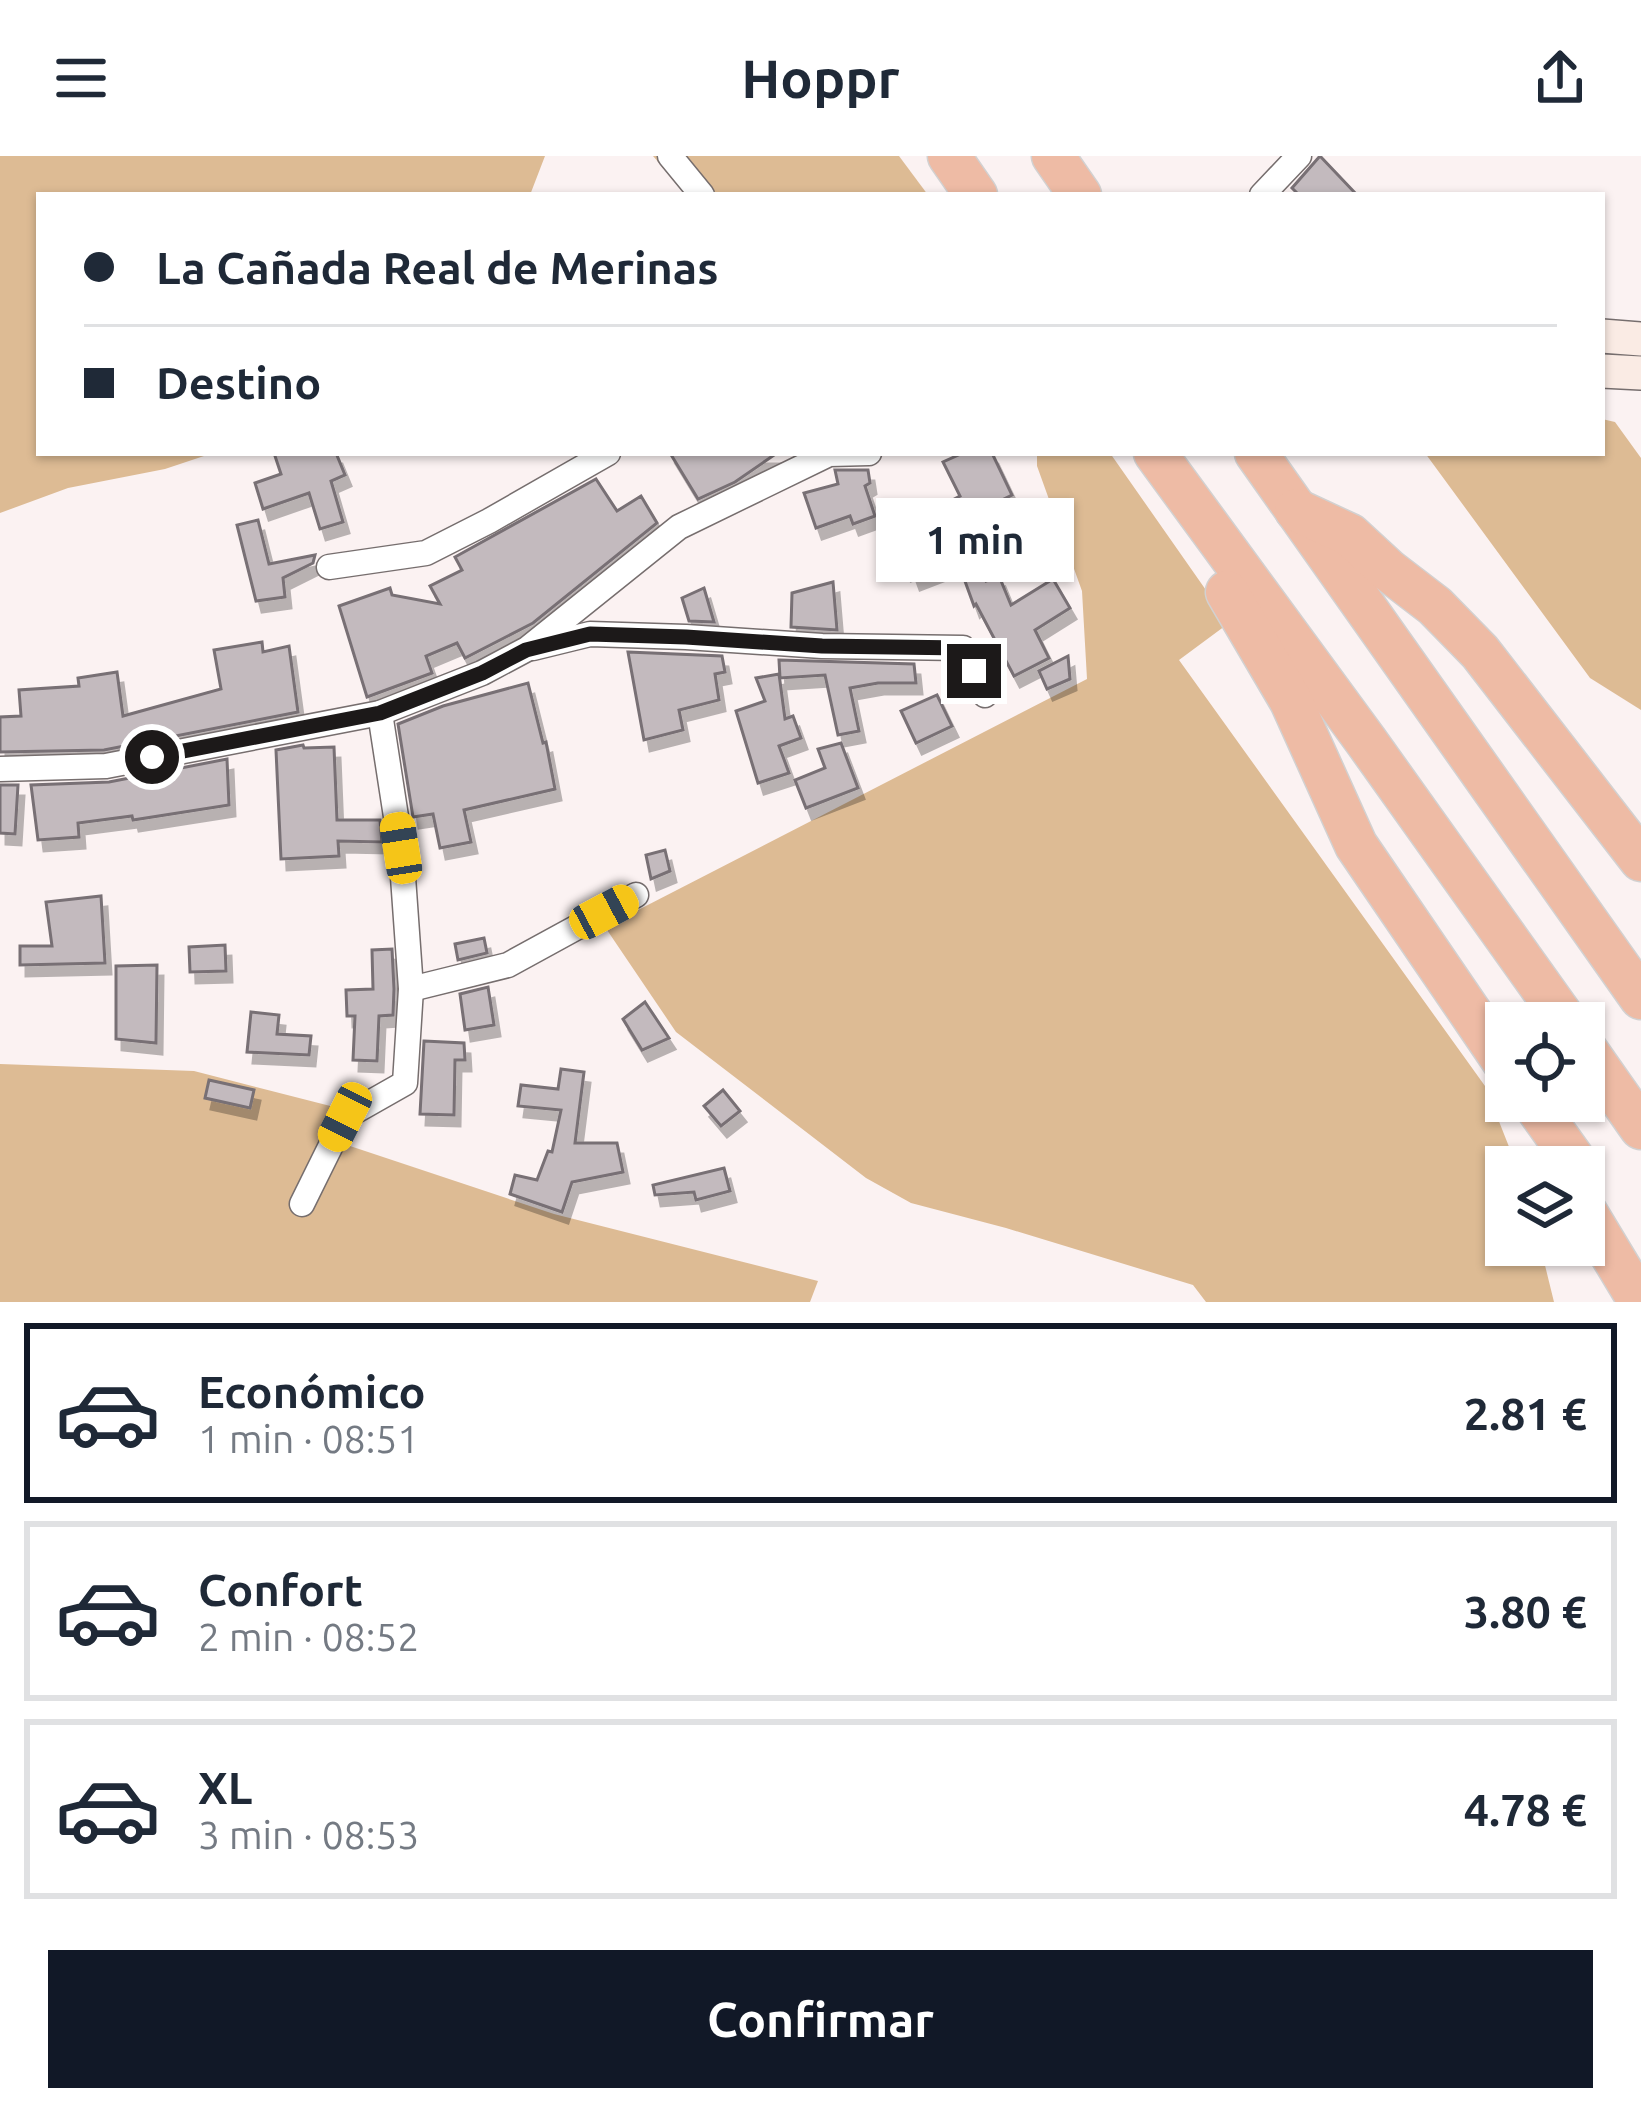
<!DOCTYPE html>
<html lang="es">
<head>
<meta charset="utf-8">
<style>
  :root { --surface:#fff; --page:#f2f2f3; --text:#1f2937; --muted:#747a83; --line:#e0e1e3; --accent:#111827 }
  body { margin:0; font-family:Ubuntu,sans-serif; background:var(--page); color:var(--text); height:100vh; display:flex; flex-direction:column; font-size:45px; white-space:nowrap }
  * { box-sizing:border-box; margin:0 }
  p { font-size:39px; color:var(--muted) }
  .icon { flex:none; width:66px; height:66px; fill:none; stroke:currentColor; stroke-width:2; stroke-linecap:round; stroke-linejoin:round }
  .map { position:relative; height:1146px; overflow:hidden }
  .panel { display:flex; flex-direction:column; background:var(--surface); flex:1 }
  .panel>* { flex:none }
  .top-card { position:absolute; left:36px; top:36px; width:1569px; height:264px; border-radius:0px; box-shadow:0 3px 9px #0004; display:grid; align-content:center; height:264px; padding:0 48px; background:var(--surface) }
  .tools { position:absolute; left:1485px; top:846px; display:grid; gap:24px }
  .tools a { display:grid; place-items:center; width:120px; height:120px; border-radius:0px; background:var(--surface); box-shadow:0 3px 9px #0004; font-size:60px }
  .end { position:absolute; width:54px; height:54px; margin:-27px; border:15px solid #1c1919; background:#fff; box-shadow:0 0 0 6px #fff }
  .from { border-radius:50% }
  .bubble { position:absolute; height:84px; border-radius:0px; background:var(--surface); box-shadow:0 3px 9px #0004; font-size:39px; font-weight:700; line-height:84px; text-align:center }
  .car { position:absolute; width:36px; height:72px; margin:-36px -18px; border-radius:15px; box-shadow:0 0 9px 3px #0007; background:linear-gradient(#f5c518 24%,#345 0 40%,#f5c518 0 76%,#345 0 86%,#f5c518 0) }
  .top-card b { display:flex; align-items:center; gap:42px; height:114px; font-size:45px }
  .top-card b+b { border-top:3px solid var(--line) }
  .top-card i { width:30px; height:30px; background:var(--text) }
  ul { padding:21px 0 0; list-style:none }
  li { display:flex; align-items:center; gap:36px; height:180px; margin:0 24px 18px; padding:0 24px; border:6px solid var(--line); border-radius:0px }
  li div { flex:1 }
  li b { display:block; font-size:45px }
  li em { font-style:normal; font-weight:700 }
  li.selected { border-color:var(--accent) }
  li>.icon { width:108px; height:108px; stroke-width:1.5 }
  .button { display:flex; gap:24px; margin-top:auto; padding:24px 48px }
  .button a { flex:1; height:138px; border-radius:0px; background:var(--accent); color:#fff; font-size:48px; font-weight:700; line-height:138px; text-align:center }
  header { display:flex; justify-content:space-between; align-items:center; height:156px; padding:0 48px; background:var(--surface); font-size:54px; font-weight:700 }
  .map>svg:first-child { display:block }
  .green { fill:#ddbb94 }
  .building { fill:#c3babe; stroke:#787074; stroke-width:3; filter:url(#shadow) }
  .lines { fill:none; stroke-linecap:round; stroke-linejoin:round }
  .minor-casing { stroke:#766e6e; stroke-width:27 }
  .secondary-casing { stroke:#766e6e; stroke-width:36 }
  .motorway-casing { stroke:#d2d1d1; stroke-width:45 }
  .minor { stroke:#fff; stroke-width:24 }
  .secondary { stroke:#faebe4; stroke-width:33 }
  .motorway { stroke:#eebba5; stroke-width:42 }
  .route { stroke:#1c1919; stroke-width:15 }
</style>
</head>
<body>
<header><svg class="icon" aria-label="menu" viewBox="0 0 24 24"><path d="M4 6h16M4 12h16M4 18h16"/></svg>Hoppr<svg class="icon" aria-label="share" viewBox="0 0 24 24"><path d="M12 15V3M7 8l5-5 5 5M5 13v7h14v-7"/></svg></header>
<div class="map">
<svg width="1641" height="1146" viewBox="0 0 1641 1146">
  <defs>
    <filter id="shadow"><feDropShadow dx="6" dy="11" stdDeviation="0" flood-color="#0004"/></filter>
  </defs>
  <rect width="100%" height="100%" fill="#fbf2f2"/>
  <g class="green">
    <polygon points="0,0 545,0 530,39 39,39 39,297 213,297 165,313 68,332 0,357"/>
    <polygon points="653,0 899,0 928,39 687,39"/>
    <polygon points="1602,263 1615,266 1641,302 1641,554 1590,522 1425,297 1602,297"/>
    <polygon points="1037,297 1110,297 1229,467 1179,504 1485,930 1517,1011 1506,1011 1506,1089 1540,1089 1554,1146 1206,1146 1193,1129 1006,1072 911,1047 866,1022 676,876 605,771 1087,523 1082,435 1037,310"/>
    <polygon points="0,908 194,915 346,954 347,989 554,1058 818,1125 810,1146 0,1146"/>
  </g>
  <g class="building">
    <polygon points="1320,0 1357,39 1299,39 1292,32"/>
    <polygon points="274,297 336,297 345,319 331,325 343,366 320,373 309,337 263,353 255,327 281,318"/>
    <polygon points="670,297 777,297 735,326 698,343"/>
    <polygon points="963,297 992,297 1012,339 969,360 983,389 973,395 986,425 999,420 1011,449 1053,423 1070,452 1035,474 1049,502 1014,520 976,448 974,450 958,406 914,423 910,412 905,414 891,379 940,360 937,352 960,340 943,306"/>
    <polygon points="835,314 868,314 870,327 865,330 875,360 853,368 850,360 816,372 804,337 838,328"/>
    <polygon points="596,323 617,355 641,340 657,367 533,467 465,502 457,487 426,500 432,517 367,541 339,450 390,432 392,439 440,448 430,430 462,414 455,401"/>
    <polygon points="258,364 269,408 315,399 313,407 283,422 285,441 256,445 237,369"/>
    <polygon points="833,426 837,474 791,471 792,437"/>
    <polygon points="704,432 714,466 689,465 682,442"/>
    <polygon points="262,486 263,496 289,490 298,556 104,594 0,596 0,561 21,560 19,534 79,530 78,522 117,516 123,560 221,533 214,494"/>
    <polygon points="628,496 722,500 725,516 715,518 719,544 679,554 683,574 644,584"/>
    <polygon points="1068,500 1070,523 1047,533 1039,515"/>
    <polygon points="779,504 914,508 916,527 878,527 850,532 859,575 838,579 825,519 780,522"/>
    <polygon points="779,518 785,563 793,560 801,582 779,590 789,617 758,627 736,555 765,545 756,522"/>
    <polygon points="528,527 543,587 546,586 555,633 464,654 471,686 440,692 433,658 413,661 398,568 443,550"/>
    <polygon points="937,539 952,570 916,587 901,555"/>
    <polygon points="841,587 858,632 806,652 795,624 825,612 818,593"/>
    <polygon points="303,589 304,592 334,591 337,664 380,664 382,686 338,685 339,700 281,703 276,594"/>
    <polygon points="227,603 229,649 133,664 132,660 78,667 79,681 38,684 31,629 109,626"/>
    <polygon points="0,629 18,629 15,678 0,677"/>
    <polygon points="665,694 670,715 651,723 646,699"/>
    <polygon points="101,740 105,807 20,809 20,790 52,790 46,746"/>
    <polygon points="484,782 487,797 458,804 455,788"/>
    <polygon points="225,789 226,815 190,816 189,791"/>
    <polygon points="392,793 394,833 393,859 379,860 377,905 353,904 355,860 347,860 346,834 373,833 372,794"/>
    <polygon points="157,809 156,887 116,883 116,810"/>
    <polygon points="488,831 494,869 465,874 460,838"/>
    <polygon points="645,846 669,882 642,894 623,863"/>
    <polygon points="251,856 279,859 277,878 311,880 309,899 247,896"/>
    <polygon points="424,885 464,887 465,904 455,904 454,959 420,958"/>
    <polygon points="561,913 584,916 575,987 617,987 623,1016 572,1026 562,1056 510,1038 515,1019 537,1024 548,995 552,996 561,954 518,950 521,929 558,933"/>
    <polygon points="209,924 254,934 250,952 205,942"/>
    <polygon points="723,934 740,955 721,970 704,950"/>
    <polygon points="724,1012 730,1035 696,1044 694,1036 655,1039 653,1029"/>
  </g>
  <g class="lines">
    <defs>
      <g id="minor">
        <polyline points="670,0 702,39"/>
        <polyline points="1262,39 1299,0"/>
        <polyline points="329,411 426,397 489,365 608,297"/>
        <polyline points="533,492 590,478 686,481 822,490 963,492 985,539"/>
        <polyline points="0,613 106,610 380,557 482,517 527,493 679,371 829,298 869,297"/>
        <polyline points="411,833 508,809 636,739"/>
        <polyline points="302,1048 345,961 405,927 411,833 401,693 380,557"/>
      </g>
      <g id="secondary">
        <polyline points="1602,180 1641,183"/>
        <polyline points="1602,215 1641,217"/>
      </g>
      <g id="motorway">
        <polyline points="949,0 976,39"/>
        <polyline points="1053,0 1080,39"/>
        <polyline points="1155,297 1366,585 1567,867"/>
        <polyline points="1256,297 1641,842"/>
        <polyline points="1296,354 1350,379 1388,414 1435,450 1480,496 1641,704"/>
        <polyline points="1227,436 1291,545 1356,689 1506,909"/>
        <polyline points="1584,891 1641,972"/>
        <polyline points="1532,945 1579,1011"/>
        <polyline points="1584,1053 1640,1146"/>
      </g>
    </defs>
    <use href="#minor" class="minor-casing"/>
    <use href="#secondary" class="secondary-casing"/>
    <use href="#motorway" class="motorway-casing"/>
    <use href="#minor" class="minor"/>
    <use href="#secondary" class="secondary"/>
    <use href="#motorway" class="motorway"/>
  </g>
  <g class="lines">
    <polyline class="route" points="152,601 380,557 482,517 526,494 590,478 686,481 822,490 963,492 974,515"/>
  </g>
</svg>
<div class="tools">
<a><svg class="icon" aria-label="locate" viewBox="0 0 24 24"><circle cx="12" cy="12" r="6"/><path d="M12 2v4M12 18v4M2 12h4M18 12h4"/></svg></a>
<a><svg class="icon" aria-label="layers" viewBox="0 0 24 24"><path d="M12 4l9 5-9 5-9-5zM3 14l9 5 9-5"/></svg></a>
</div>
<i class="end from" style="left:152px;top:601px"></i>
<i class="end" style="left:974px;top:515px"></i>
<div class="bubble" style="left:876px;top:342px;width:198px">1 min</div>
<i class="car" style="left:401px;top:692px;rotate:351deg"></i>
<i class="car" style="left:604px;top:756px;rotate:62deg"></i>
<i class="car" style="left:345px;top:961px;rotate:207deg"></i>
<div class="top-card">
<b><i class="from"></i>La Cañada Real de Merinas</b>
<b><i></i>Destino</b>
</div>
</div>
<section class="panel">
<ul>
<li class="selected"><svg class="icon" aria-label="car" viewBox="0 0 24 24"><path d="M5 17H2v-5l4-1 3-4h7l3 4 3 1v5h-3M9 17h6M6 11h13"/><circle cx="7" cy="17" r="2"/><circle cx="17" cy="17" r="2"/></svg><div><b>Económico</b><p>1 min · 08:51</p></div><em>2.81 €</em></li>
<li><svg class="icon" aria-label="car" viewBox="0 0 24 24"><path d="M5 17H2v-5l4-1 3-4h7l3 4 3 1v5h-3M9 17h6M6 11h13"/><circle cx="7" cy="17" r="2"/><circle cx="17" cy="17" r="2"/></svg><div><b>Confort</b><p>2 min · 08:52</p></div><em>3.80 €</em></li>
<li><svg class="icon" aria-label="car" viewBox="0 0 24 24"><path d="M5 17H2v-5l4-1 3-4h7l3 4 3 1v5h-3M9 17h6M6 11h13"/><circle cx="7" cy="17" r="2"/><circle cx="17" cy="17" r="2"/></svg><div><b>XL</b><p>3 min · 08:53</p></div><em>4.78 €</em></li>
</ul>
<div class="button"><a>Confirmar</a></div>
</section>
</body>
</html>
